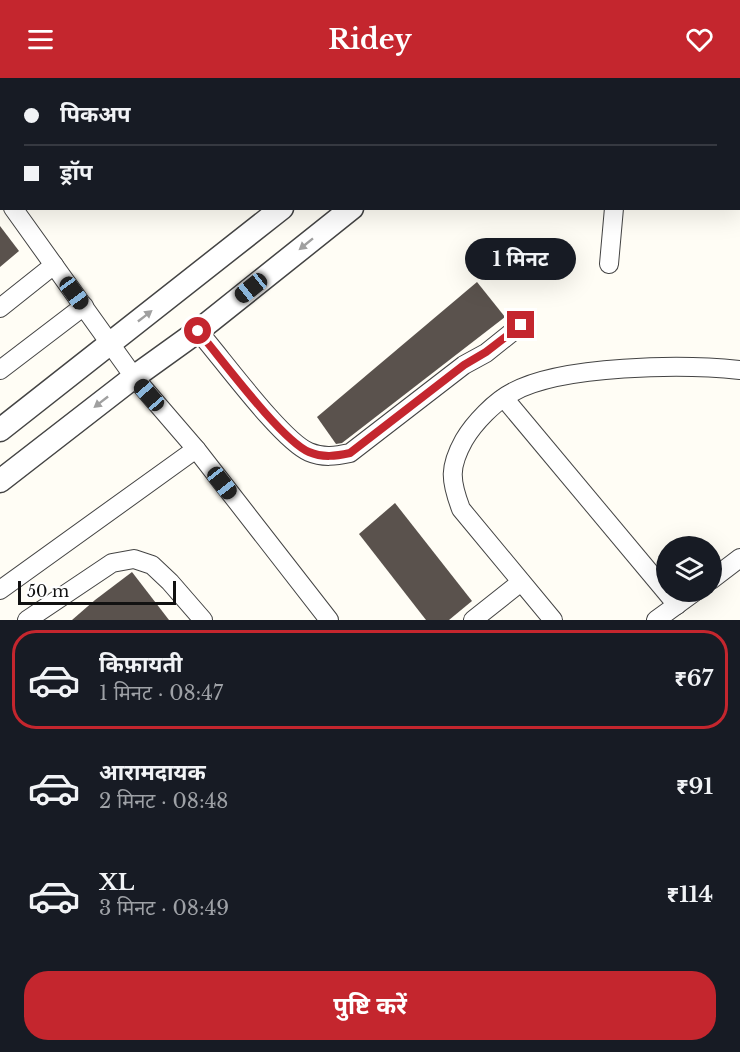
<!DOCTYPE html>
<html lang="hi">
<head>
<meta charset="utf-8">
<style>
  :root { --surface:#171b24; --page:#20242c; --text:#f1f3f6; --muted:#9ea1a6; --line:#363941; --accent:#c4262e }
  body { margin:0; font-family:"Libre Baskerville","Noto Sans Devanagari",serif; background:var(--page); color:var(--text); height:100vh; display:flex; flex-direction:column; font-size:22px; white-space:nowrap }
  * { box-sizing:border-box; margin:0 }
  p { font-size:20px; color:var(--muted) }
  .icon { flex:none; width:33px; height:33px; fill:none; stroke:currentColor; stroke-width:2; stroke-linecap:round; stroke-linejoin:round }
  .map { position:relative; height:542px; overflow:hidden }
  .details { display:flex; flex-direction:column; background:var(--surface); flex:1 }
  .details>* { flex:none }
  .banner { position:absolute; left:0px; top:0px; width:741px; height:132px; box-shadow:0 6px 24px #0002; display:grid; align-content:center; height:132px; padding:0 24px; background:var(--surface) }
  .fabs { position:absolute; left:656px; top:458px; display:grid; gap:12px }
  .fabs a { display:grid; place-items:center; width:66px; height:66px; border-radius:50%; background:var(--surface); box-shadow:0 6px 24px #0002; font-size:30px }
  .scale { position:absolute; left:18px; bottom:15px; width:158px; box-sizing:border-box; padding-left:6px; border:3px solid #111; border-top:0; font-size:16px; line-height:21px; white-space:nowrap; color:#111; -webkit-text-stroke:4px #fff; paint-order:stroke }
  .end { position:absolute; width:27px; height:27px; margin:-14px; border:8px solid #c4262e; background:#fff; box-shadow:0 0 0 3px #fff }
  .from { border-radius:50% }
  .bubble { position:absolute; height:42px; border-radius:21px; background:var(--surface); box-shadow:0 6px 24px #0002; font-size:20px; font-weight:700; line-height:42px; text-align:center }
  .car { position:absolute; width:18px; height:36px; margin:-18px -9px; border-radius:8px; box-shadow:0 0 4px 2px #0007; background:linear-gradient(#222 24%,#8ab4d8 0 40%,#222 0 76%,#8ab4d8 0 86%,#222 0) }
  .banner b { display:flex; align-items:center; gap:21px; height:57px; font-size:22px }
  .banner b+b { border-top:2px solid var(--line) }
  .banner i { width:15px; height:15px; background:var(--text) }
  ul { padding:10px 0 0; list-style:none }
  li { display:flex; align-items:center; gap:18px; height:99px; margin:0 12px 9px; padding:0 12px; border:3px solid transparent; border-radius:24px }
  li div { flex:1 }
  li b { display:block; font-size:22px }
  li em { font-style:normal; font-weight:700 }
  li.selected { border-color:var(--accent) }
  li>.icon { width:54px; height:54px; stroke-width:1.5 }
  .primary-button { display:flex; gap:12px; margin-top:auto; padding:12px 24px }
  .primary-button a { flex:1; height:69px; border-radius:24px; background:var(--accent); color:#fff; font-size:24px; font-weight:700; line-height:69px; text-align:center }
  header { display:flex; justify-content:space-between; align-items:center; height:78px; padding:0 24px; background:var(--accent); color:#fff; font-size:27px; font-weight:700 }
  .map>svg:first-child { display:block }
  .building { fill:#5a524d }
  .lines { fill:none; stroke-linecap:round; stroke-linejoin:round }
  .minor-casing { stroke:#444; stroke-width:20 }
  .tertiary-casing { stroke:#444; stroke-width:25 }
  .minor { stroke:#fff; stroke-width:18 }
  .tertiary { stroke:#fff; stroke-width:22 }
  .oneway { fill:#a0a0a0 }
  .route { stroke:#c4262e; stroke-width:8 }
</style>
</head>
<body>
<header><svg class="icon" aria-label="menu" viewBox="0 0 24 24"><path d="M4 6h16M4 12h16M4 18h16"/></svg>Ridey<svg class="icon" aria-label="heart" viewBox="0 0 24 24"><path d="M12 20l-8-8c-3-5 5-10 8-4 3-6 11-1 8 4z"/></svg></header>
<div class="map">
<svg width="740" height="542" viewBox="0 0 740 542">
  <rect width="100%" height="100%" fill="#fffdf5"/>
  <g class="building">
    <polygon points="0,148 19,173 0,189"/>
    <polygon points="477,204 505,239 342,365 336,366 317,339"/>
    <polygon points="395,425 472,523 449,542 426,542 359,456"/>
    <polygon points="132,494 169,542 72,542 95,522"/>
  </g>
  <g class="lines">
    <defs>
      <g id="minor">
        <polyline points="123,2 126,0"/>
        <polyline points="283,2 286,0"/>
        <polyline points="301,2 302,0"/>
        <polyline points="351,2 352,0"/>
        <polyline points="626,2 626,0"/>
        <polyline points="0,113 2,115"/>
        <polyline points="13,130 134,299 196,371 329,542"/>
        <polyline points="609,186 614,130"/>
        <polyline points="0,230 54,187"/>
        <path d="M 198,253 C 221,279 281,362 309,374 C 323,380 336,378 350,375 L 464,287 L 486,275 L 521,247"/>
        <polyline points="0,292 84,228"/>
        <polyline points="504,320 677,527"/>
        <polyline points="711,502 740,480"/>
        <polyline points="0,512 196,371"/>
        <polyline points="27,542 112,485 134,481 152,487 170,504 203,542"/>
        <polyline points="473,542 521,504"/>
        <path d="M 553,542 L 461,431 C 450,402 449,389 464,362 C 474,345 495,323 513,314 C 562,287 683,286 740,292"/>
        <polyline points="656,542 696,513"/>
      </g>
      <g id="tertiary">
        <polyline points="456,2 457,0"/>
        <polyline points="595,2 598,0"/>
        <polyline points="0,352 282,130"/>
        <polyline points="0,403 134,299 198,253 352,130"/>
      </g>
    </defs>
    <use href="#minor" class="minor-casing"/>
    <use href="#tertiary" class="tertiary-casing"/>
    <use href="#minor" class="minor"/>
    <use href="#tertiary" class="tertiary"/>
  </g>
  <defs><path id="oneway-solid" d="M-6-.8H1V-3.2L6.5 0L1 3.2V.8H-6Z" transform="scale(1.5)"/></defs>
  <g class="oneway">
    <use href="#oneway-solid" transform="translate(306 166) rotate(141)"/>
    <use href="#oneway-solid" transform="translate(145 238) rotate(-38)"/>
    <use href="#oneway-solid" transform="translate(101 324) rotate(142)"/>
  </g>
  <g class="lines">
    <path class="route" d="M 198,253 C 220,279 281,362 309,374 C 323,380 336,378 350,375 L 464,287 L 486,274 L 521,247"/>
  </g>
</svg>
<div class="fabs">
<a><svg class="icon" aria-label="layers" viewBox="0 0 24 24"><path d="M12 4l9 5-9 5-9-5zM3 14l9 5 9-5"/></svg></a>
</div>
<div class="scale">50 m</div>
<i class="end from" style="left:198px;top:253px"></i>
<i class="end" style="left:521px;top:247px"></i>
<div class="bubble" style="left:465px;top:160px;width:111px">1 मिनट</div>
<i class="car" style="left:251px;top:210px;rotate:231deg"></i>
<i class="car" style="left:74px;top:215px;rotate:144deg"></i>
<i class="car" style="left:149px;top:317px;rotate:319deg"></i>
<i class="car" style="left:222px;top:405px;rotate:142deg"></i>
<div class="banner">
<b><i class="from"></i>पिकअप</b>
<b><i></i>ड्रॉप</b>
</div>
</div>
<section class="details">
<ul>
<li class="selected"><svg class="icon" aria-label="car" viewBox="0 0 24 24"><path d="M5 17H2v-5l4-1 3-4h7l3 4 3 1v5h-3M9 17h6M6 11h13"/><circle cx="7" cy="17" r="2"/><circle cx="17" cy="17" r="2"/></svg><div><b>किफ़ायती</b><p>1 मिनट · 08:47</p></div><em>₹67</em></li>
<li><svg class="icon" aria-label="car" viewBox="0 0 24 24"><path d="M5 17H2v-5l4-1 3-4h7l3 4 3 1v5h-3M9 17h6M6 11h13"/><circle cx="7" cy="17" r="2"/><circle cx="17" cy="17" r="2"/></svg><div><b>आरामदायक</b><p>2 मिनट · 08:48</p></div><em>₹91</em></li>
<li><svg class="icon" aria-label="car" viewBox="0 0 24 24"><path d="M5 17H2v-5l4-1 3-4h7l3 4 3 1v5h-3M9 17h6M6 11h13"/><circle cx="7" cy="17" r="2"/><circle cx="17" cy="17" r="2"/></svg><div><b>XL</b><p>3 मिनट · 08:49</p></div><em>₹114</em></li>
</ul>
<div class="primary-button"><a>पुष्टि करें</a></div>
</section>
</body>
</html>
